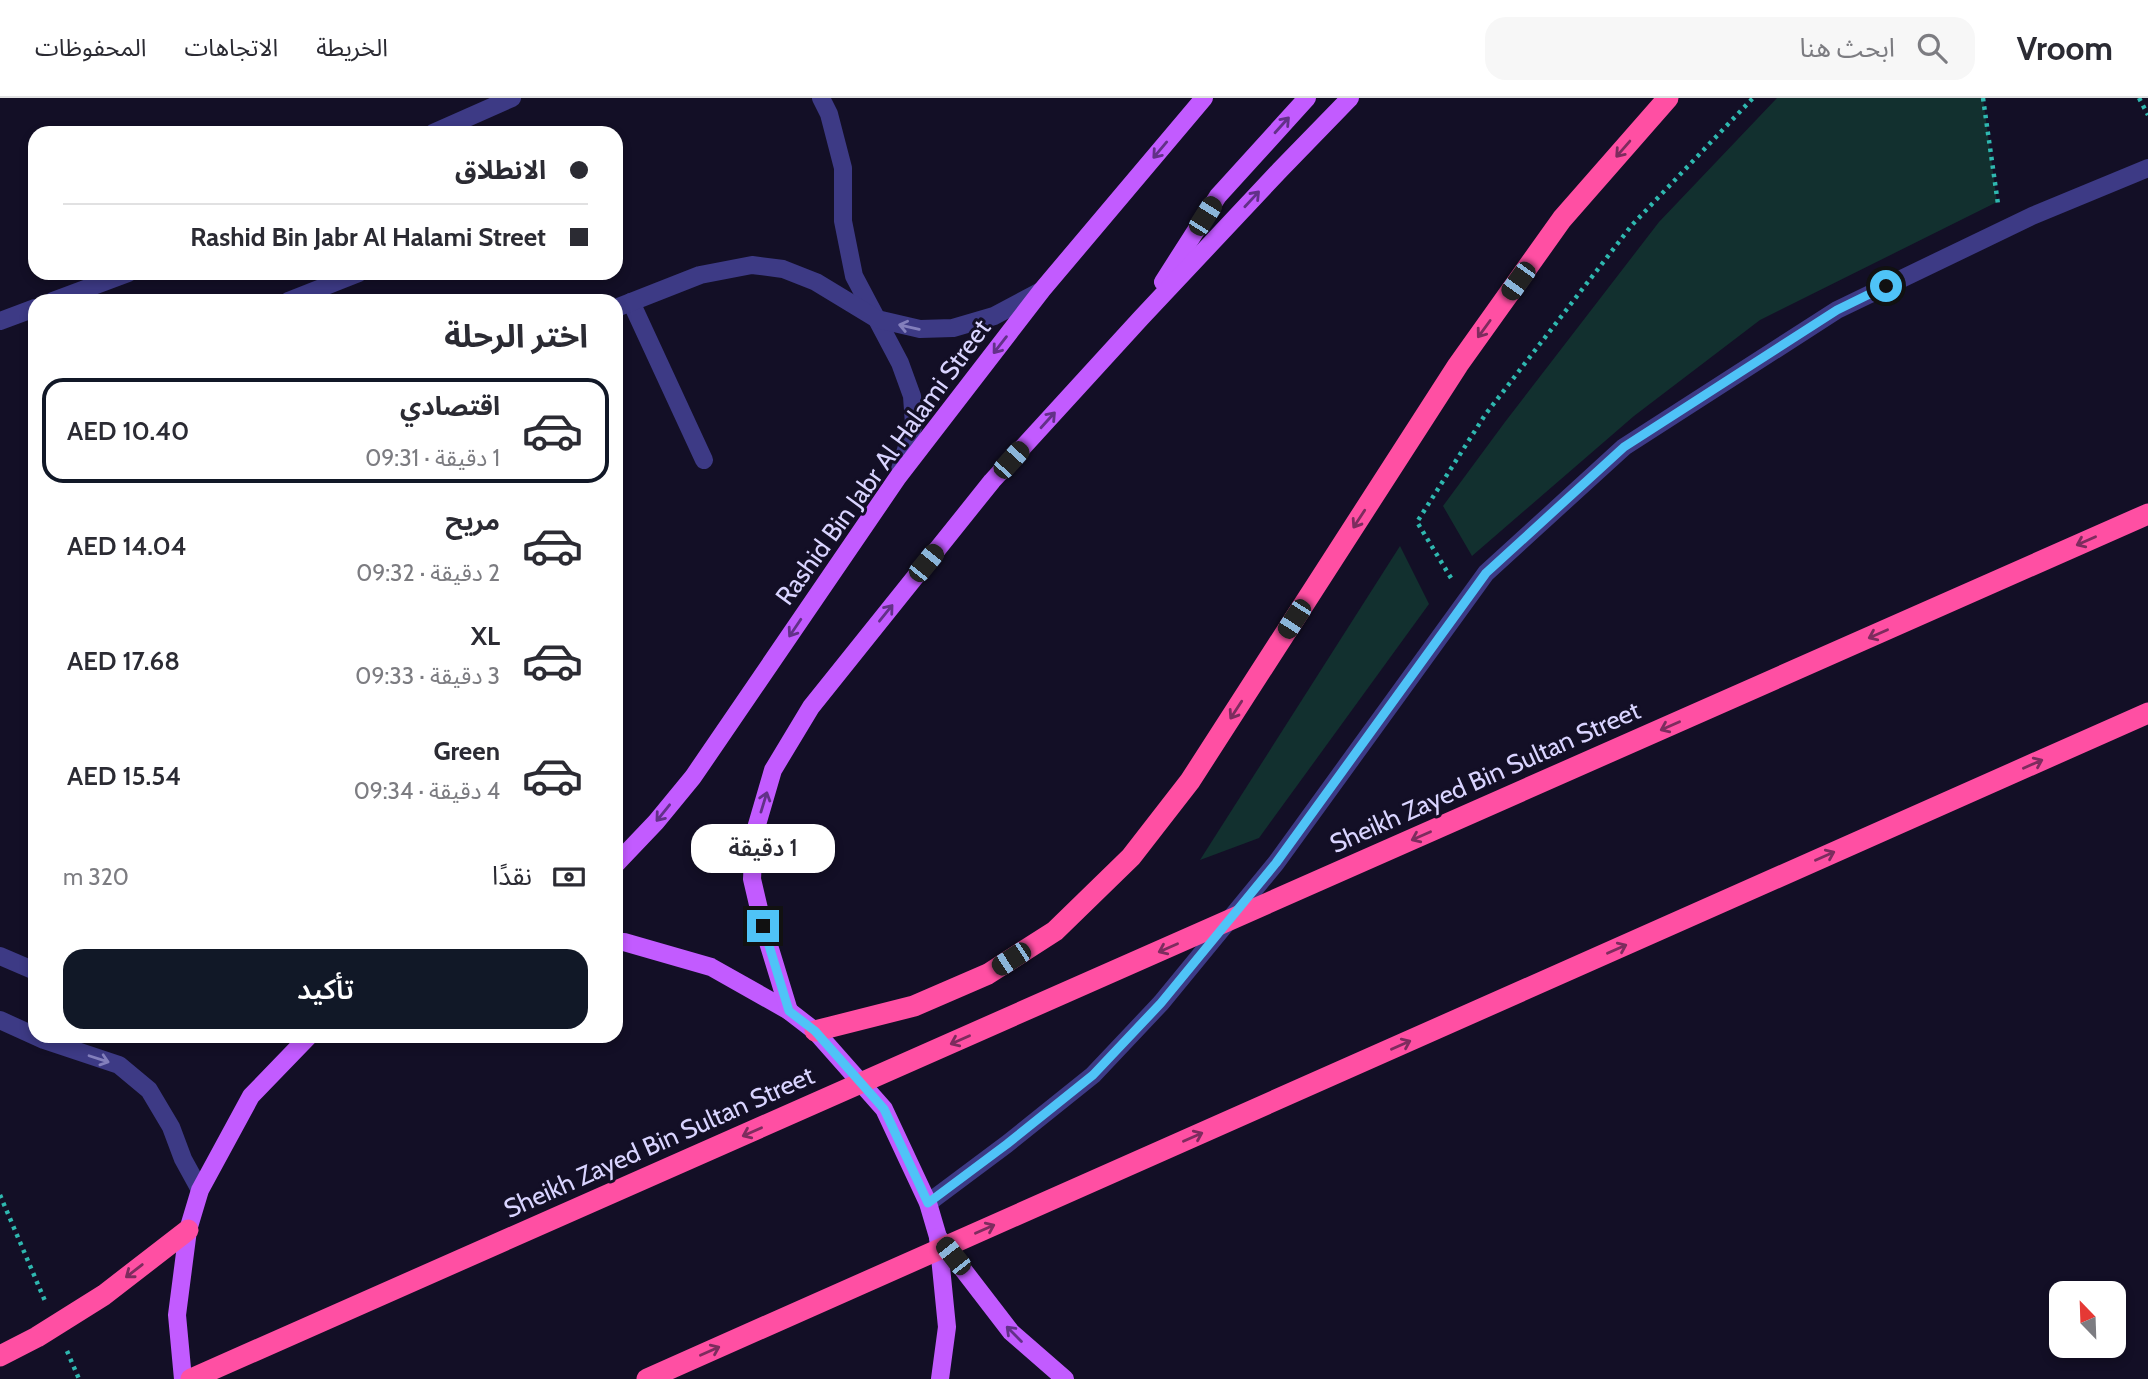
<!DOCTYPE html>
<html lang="ar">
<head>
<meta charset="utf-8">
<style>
  :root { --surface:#fff; --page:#f7f7f7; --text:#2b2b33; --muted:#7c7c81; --line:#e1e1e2; --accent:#111827 }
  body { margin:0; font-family:Cabin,"Noto Sans Arabic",sans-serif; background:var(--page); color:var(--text); direction:rtl; height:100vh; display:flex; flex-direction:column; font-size:26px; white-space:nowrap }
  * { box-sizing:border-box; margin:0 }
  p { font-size:23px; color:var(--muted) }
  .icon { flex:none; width:38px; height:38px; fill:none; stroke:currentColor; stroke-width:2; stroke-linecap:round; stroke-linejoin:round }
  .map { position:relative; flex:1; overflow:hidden; direction:ltr }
  .side { position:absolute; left:28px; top:196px; width:595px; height:749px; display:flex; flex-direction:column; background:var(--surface); border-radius:21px; box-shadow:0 4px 10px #0003; direction:rtl }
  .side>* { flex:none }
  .top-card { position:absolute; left:28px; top:28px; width:595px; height:154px; border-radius:21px; box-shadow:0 4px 10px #0003; direction:rtl; display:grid; align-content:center; height:154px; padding:0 35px; background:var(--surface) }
  .needle { width:46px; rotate:337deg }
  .buttons { position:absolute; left:2049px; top:1183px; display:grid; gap:14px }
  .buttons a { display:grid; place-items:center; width:77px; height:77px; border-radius:14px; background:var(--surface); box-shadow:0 4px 10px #0003; font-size:35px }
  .end { position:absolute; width:32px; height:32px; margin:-16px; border:9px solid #4fc3f7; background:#111; box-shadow:0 0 0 4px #111 }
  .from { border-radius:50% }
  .bubble { position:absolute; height:49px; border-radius:21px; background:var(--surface); box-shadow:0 4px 10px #0003; font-size:23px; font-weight:600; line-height:49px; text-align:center; direction:rtl }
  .car { position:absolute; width:21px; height:42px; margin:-21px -10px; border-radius:9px; box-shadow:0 0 5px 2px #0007; background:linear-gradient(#222 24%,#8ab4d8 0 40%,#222 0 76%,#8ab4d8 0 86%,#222 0) }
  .top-card b { display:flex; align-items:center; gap:24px; height:66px; font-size:26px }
  .top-card b+b { border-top:2px solid var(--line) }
  .top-card i { width:18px; height:18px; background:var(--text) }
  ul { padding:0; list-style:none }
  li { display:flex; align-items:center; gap:21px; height:105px; margin:0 14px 10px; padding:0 21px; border:4px solid transparent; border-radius:21px }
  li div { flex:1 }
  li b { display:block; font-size:26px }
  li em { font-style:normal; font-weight:600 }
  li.current { border-color:var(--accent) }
  li>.icon { width:63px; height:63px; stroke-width:1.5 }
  h2 { padding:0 35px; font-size:32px; line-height:84px }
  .pay { display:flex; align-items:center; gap:18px; height:77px; padding:0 35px; font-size:26px }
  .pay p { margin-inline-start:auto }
  .cta { display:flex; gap:14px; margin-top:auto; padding:14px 35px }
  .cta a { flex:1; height:80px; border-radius:21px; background:var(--accent); color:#fff; font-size:28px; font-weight:600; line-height:80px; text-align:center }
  header { display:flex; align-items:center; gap:42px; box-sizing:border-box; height:98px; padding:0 35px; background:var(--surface); border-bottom:2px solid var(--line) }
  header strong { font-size:33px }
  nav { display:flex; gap:38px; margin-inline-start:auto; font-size:24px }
  .search { width:490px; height:63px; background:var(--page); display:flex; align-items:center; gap:18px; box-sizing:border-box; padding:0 24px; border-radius:21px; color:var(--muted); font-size:26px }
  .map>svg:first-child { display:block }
  .green { fill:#12302f }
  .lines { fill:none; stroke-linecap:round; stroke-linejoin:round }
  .path { stroke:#2fb8b0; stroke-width:4.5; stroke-dasharray:3.5 5; stroke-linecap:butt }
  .minor { stroke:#3d3a85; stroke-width:18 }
  .major { stroke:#c25bff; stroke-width:18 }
  .highway { stroke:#ff4fa3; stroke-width:21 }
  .oneway { stroke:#623188 }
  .oneway2 { stroke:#7d2c5e }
  .oneway3 { stroke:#837fbc }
  .route { stroke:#4fc3f7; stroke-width:9 }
  .labels { text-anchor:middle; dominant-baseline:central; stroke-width:6; stroke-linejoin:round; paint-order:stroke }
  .street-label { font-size:26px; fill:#d9d4ff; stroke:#130f26 }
</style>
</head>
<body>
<header>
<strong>Vroom</strong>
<div class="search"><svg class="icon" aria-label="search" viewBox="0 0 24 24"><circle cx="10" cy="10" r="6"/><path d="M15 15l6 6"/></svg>ابحث هنا</div>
<nav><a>الخريطة</a><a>الاتجاهات</a><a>المحفوظات</a></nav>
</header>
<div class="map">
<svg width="2148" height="1281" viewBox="0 0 2148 1281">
  <rect width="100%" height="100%" fill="#130f26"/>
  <g class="green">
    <polygon points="1777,0 1983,0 1997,104 1760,222 1634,318 1472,458 1443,408 1505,324 1659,124"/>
    <polygon points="1400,448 1429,506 1259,740 1200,762"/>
  </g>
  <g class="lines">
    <g class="path">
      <polyline points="1983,0 1998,106"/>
      <polyline points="2139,0 2148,17"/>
      <polyline points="1451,480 1417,424 1485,317 1632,127 1753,0"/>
      <polyline points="0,1097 45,1203"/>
      <polyline points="67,1253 79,1281"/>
    </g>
    <g class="minor">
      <polyline points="821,0 829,16 843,70 843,123 854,178 900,265 912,298 914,326 898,378"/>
      <polyline points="433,35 512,0"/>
      <polyline points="53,203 128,175"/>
      <polyline points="288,203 359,175"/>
      <polyline points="631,204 704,362"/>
      <polyline points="616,210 700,177 752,167 783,171 816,184 877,221 920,231 953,230 994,218 1041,193"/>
      <polyline points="0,223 35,210"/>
      <polyline points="0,858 35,873"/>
      <polyline points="0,922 44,942 119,967 149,992 171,1029 183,1061 200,1092"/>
      <polyline points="928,1105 1007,1046 1093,977 1161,905 1276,765 1486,475 1624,349 1837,212 2032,118 2148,70"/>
    </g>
    <g class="major">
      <polyline points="1163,184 1218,98 1307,0"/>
      <polyline points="616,766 656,724 693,679 898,379 1042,192 1204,0"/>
      <polyline points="616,844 624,844 711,869 789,913 815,933 884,1011 928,1105 938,1139 947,1229 940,1281"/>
      <polyline points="789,913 763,828 752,781 754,737 773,672 811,609 992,383 1141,220 1280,72 1350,0"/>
      <polyline points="938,1139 1011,1234 1065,1281"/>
      <polyline points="183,1281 177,1217 188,1132 200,1092 251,998 309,938"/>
    </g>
    <g class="highway">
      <polyline points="815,933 914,908 988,876 1055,833 1131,759 1190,683 1458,267 1562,121 1668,0"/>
      <polyline points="0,1258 37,1239 104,1197 188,1132"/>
      <polyline points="191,1281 2148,416"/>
      <polyline points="647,1281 2148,615"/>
    </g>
  </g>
  <defs><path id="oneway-shaft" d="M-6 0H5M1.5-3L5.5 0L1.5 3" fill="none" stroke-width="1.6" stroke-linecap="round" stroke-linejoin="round" transform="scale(1.75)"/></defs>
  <g class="oneway">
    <use href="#oneway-shaft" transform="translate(1282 27) rotate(-48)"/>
    <use href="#oneway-shaft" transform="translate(1160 52) rotate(130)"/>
    <use href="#oneway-shaft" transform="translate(1252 101) rotate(-47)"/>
    <use href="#oneway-shaft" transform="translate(1000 247) rotate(128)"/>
    <use href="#oneway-shaft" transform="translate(1048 322) rotate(-48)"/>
    <use href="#oneway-shaft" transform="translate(886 515) rotate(-51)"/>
    <use href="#oneway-shaft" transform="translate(795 530) rotate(124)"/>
    <use href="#oneway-shaft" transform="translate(764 704) rotate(-73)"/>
    <use href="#oneway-shaft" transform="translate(663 715) rotate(129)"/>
    <use href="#oneway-shaft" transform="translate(1014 1236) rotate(-135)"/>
  </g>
  <g class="oneway2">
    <use href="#oneway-shaft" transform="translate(1623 51) rotate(131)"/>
    <use href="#oneway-shaft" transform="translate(1484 231) rotate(126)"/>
    <use href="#oneway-shaft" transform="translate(1359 421) rotate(123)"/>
    <use href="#oneway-shaft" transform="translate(2086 443) rotate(156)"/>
    <use href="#oneway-shaft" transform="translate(1878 536) rotate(156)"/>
    <use href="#oneway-shaft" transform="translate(1236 612) rotate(123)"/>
    <use href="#oneway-shaft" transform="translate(1670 628) rotate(156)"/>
    <use href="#oneway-shaft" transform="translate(2033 666) rotate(-24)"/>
    <use href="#oneway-shaft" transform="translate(1421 738) rotate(156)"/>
    <use href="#oneway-shaft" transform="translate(1825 758) rotate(-24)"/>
    <use href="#oneway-shaft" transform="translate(1168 850) rotate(156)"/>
    <use href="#oneway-shaft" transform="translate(1617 851) rotate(-24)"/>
    <use href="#oneway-shaft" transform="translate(960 942) rotate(156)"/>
    <use href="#oneway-shaft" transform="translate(1401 947) rotate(-24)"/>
    <use href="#oneway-shaft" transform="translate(752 1034) rotate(156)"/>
    <use href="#oneway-shaft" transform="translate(1193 1039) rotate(-24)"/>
    <use href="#oneway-shaft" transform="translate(985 1131) rotate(-24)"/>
    <use href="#oneway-shaft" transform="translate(134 1173) rotate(142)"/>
    <use href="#oneway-shaft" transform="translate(710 1253) rotate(-24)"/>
  </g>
  <g class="oneway3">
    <use href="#oneway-shaft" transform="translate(909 229) rotate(-167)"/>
    <use href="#oneway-shaft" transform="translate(99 961) rotate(18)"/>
  </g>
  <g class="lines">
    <polyline class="route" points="763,828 789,913 815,933 884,1011 928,1105 1007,1046 1093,977 1161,905 1276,765 1486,475 1624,349 1837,212 1886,188"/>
  </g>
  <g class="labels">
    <g class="street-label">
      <text transform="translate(883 364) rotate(-54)">Rashid Bin Jabr Al Halami Street</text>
      <text transform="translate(1485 679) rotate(-24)">Sheikh Zayed Bin Sultan Street</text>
      <text transform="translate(659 1044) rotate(-24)">Sheikh Zayed Bin Sultan Street</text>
    </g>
  </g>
</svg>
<div class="buttons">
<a><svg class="needle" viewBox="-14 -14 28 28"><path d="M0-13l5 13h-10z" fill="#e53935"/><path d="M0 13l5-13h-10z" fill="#7c7c81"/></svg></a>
</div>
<i class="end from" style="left:1886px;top:188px"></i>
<i class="end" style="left:763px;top:828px"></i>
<div class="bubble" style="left:691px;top:726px;width:144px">1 دقيقة</div>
<i class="car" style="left:1205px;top:118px;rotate:32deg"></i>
<i class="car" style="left:1518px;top:183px;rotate:216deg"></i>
<i class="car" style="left:1011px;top:362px;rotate:42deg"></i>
<i class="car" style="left:926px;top:465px;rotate:39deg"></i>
<i class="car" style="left:1294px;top:521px;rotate:213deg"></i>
<i class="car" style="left:1011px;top:861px;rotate:237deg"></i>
<i class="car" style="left:953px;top:1158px;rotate:322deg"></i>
<div class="top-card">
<b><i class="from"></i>الانطلاق</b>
<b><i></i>Rashid Bin Jabr Al Halami Street</b>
</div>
<section class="side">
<h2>اختر الرحلة</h2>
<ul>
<li class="current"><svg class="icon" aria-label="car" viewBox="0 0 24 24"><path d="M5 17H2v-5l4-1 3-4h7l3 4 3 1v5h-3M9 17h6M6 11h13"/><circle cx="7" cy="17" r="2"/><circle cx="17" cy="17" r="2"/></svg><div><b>اقتصادي</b><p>1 دقيقة · 09:31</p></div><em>AED 10.40</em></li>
<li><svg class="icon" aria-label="car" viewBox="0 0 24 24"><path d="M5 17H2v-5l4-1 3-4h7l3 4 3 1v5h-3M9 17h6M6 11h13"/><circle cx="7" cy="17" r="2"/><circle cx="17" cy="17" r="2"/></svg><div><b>مريح</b><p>2 دقيقة · 09:32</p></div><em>AED 14.04</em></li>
<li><svg class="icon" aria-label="car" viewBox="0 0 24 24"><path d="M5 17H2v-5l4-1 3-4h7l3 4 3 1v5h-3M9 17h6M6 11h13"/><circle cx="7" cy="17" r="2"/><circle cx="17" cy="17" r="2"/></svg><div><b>XL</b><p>3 دقيقة · 09:33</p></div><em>AED 17.68</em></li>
<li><svg class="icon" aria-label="car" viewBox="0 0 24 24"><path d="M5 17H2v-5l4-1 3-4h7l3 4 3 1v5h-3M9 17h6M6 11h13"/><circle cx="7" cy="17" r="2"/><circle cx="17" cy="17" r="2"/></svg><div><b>Green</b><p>4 دقيقة · 09:34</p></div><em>AED 15.54</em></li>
</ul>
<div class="pay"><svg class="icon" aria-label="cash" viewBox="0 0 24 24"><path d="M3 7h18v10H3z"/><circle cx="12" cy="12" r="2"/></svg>نقدًا<p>320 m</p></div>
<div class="cta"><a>تأكيد</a></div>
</section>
</div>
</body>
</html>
